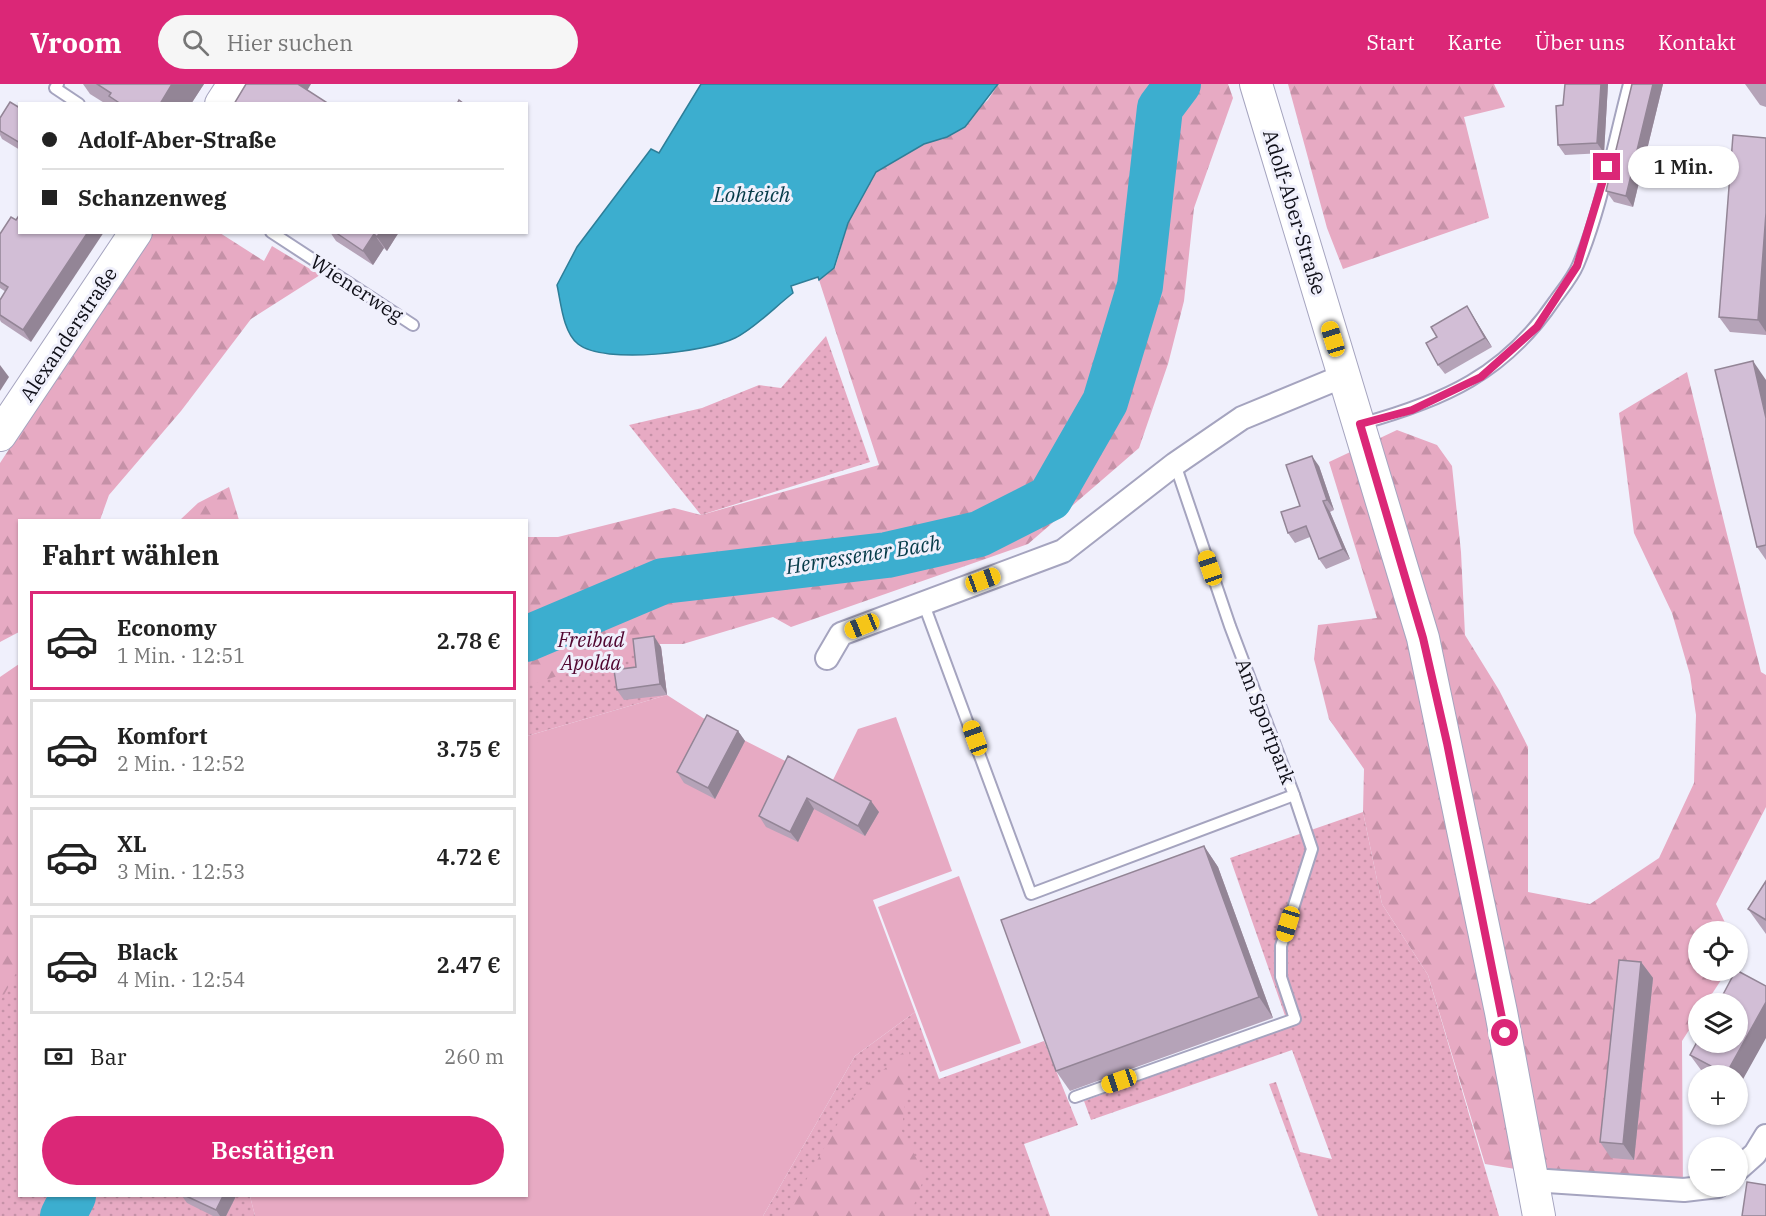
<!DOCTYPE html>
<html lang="de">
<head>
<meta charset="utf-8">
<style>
  :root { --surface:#fff; --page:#f6f6f6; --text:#222; --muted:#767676; --line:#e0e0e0; --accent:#db2777 }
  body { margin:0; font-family:"IBM Plex Serif",serif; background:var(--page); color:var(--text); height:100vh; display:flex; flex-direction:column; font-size:22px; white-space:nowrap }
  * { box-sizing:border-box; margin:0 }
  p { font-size:20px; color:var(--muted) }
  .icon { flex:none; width:33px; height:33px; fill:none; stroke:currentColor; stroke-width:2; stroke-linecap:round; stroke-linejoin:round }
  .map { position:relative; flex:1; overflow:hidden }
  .details { position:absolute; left:18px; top:435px; width:510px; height:678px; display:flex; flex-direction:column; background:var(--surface); border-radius:0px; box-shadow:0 2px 4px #0004 }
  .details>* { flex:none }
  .hud { position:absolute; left:18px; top:18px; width:510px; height:132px; border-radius:0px; box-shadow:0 2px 4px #0004; display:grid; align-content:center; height:132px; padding:0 24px; background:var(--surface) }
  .controls { position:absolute; left:1688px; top:837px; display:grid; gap:12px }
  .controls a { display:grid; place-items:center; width:60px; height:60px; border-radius:50%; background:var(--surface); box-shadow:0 2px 4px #0004; font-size:30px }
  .end { position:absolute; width:27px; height:27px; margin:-14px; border:8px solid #db2777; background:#fff; box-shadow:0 0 0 3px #fff }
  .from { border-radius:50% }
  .bubble { position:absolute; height:42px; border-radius:21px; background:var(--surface); box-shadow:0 2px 4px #0004; font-size:20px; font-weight:600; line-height:42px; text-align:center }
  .car { position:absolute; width:18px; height:36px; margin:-18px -9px; border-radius:8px; box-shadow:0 0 4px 2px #0007; background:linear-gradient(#f5c518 24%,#345 0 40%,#f5c518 0 76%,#345 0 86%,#f5c518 0) }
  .hud b { display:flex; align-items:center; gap:21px; height:57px; font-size:22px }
  .hud b+b { border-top:2px solid var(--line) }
  .hud i { width:15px; height:15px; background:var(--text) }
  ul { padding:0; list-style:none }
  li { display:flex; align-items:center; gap:18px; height:99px; margin:0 12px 9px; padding:0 12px; border:3px solid var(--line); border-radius:0px }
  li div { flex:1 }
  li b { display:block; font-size:22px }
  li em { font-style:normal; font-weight:600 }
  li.current { border-color:var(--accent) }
  li>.icon { width:54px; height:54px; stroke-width:1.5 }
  h2 { padding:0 24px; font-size:27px; line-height:72px }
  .pay { display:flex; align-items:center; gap:15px; height:66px; padding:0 24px; font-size:22px }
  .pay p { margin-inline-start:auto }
  .cta { display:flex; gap:12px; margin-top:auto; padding:12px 24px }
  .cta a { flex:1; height:69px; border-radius:36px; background:var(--accent); color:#fff; font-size:24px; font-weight:600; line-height:69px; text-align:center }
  header { display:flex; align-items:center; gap:36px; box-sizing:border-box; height:84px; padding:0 30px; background:var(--accent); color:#fff }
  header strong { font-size:28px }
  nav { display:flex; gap:33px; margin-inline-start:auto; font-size:21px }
  .search { width:420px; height:54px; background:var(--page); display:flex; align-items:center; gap:15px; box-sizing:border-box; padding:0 21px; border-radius:33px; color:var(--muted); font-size:22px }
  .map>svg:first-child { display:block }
  .grass { fill:url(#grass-dots) }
  .forest { fill:url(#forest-firs) }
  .garden { fill:#e7aac3 }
  .water { fill:#3caecf; stroke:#2e7e98; stroke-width:1.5 }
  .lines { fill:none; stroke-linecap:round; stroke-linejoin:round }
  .river { stroke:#3caecf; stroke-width:46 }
  .lane-casing { stroke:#a5a4bf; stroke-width:14 }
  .street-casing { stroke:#a5a4bf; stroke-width:26 }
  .secondary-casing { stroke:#a5a4bf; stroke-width:34 }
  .lane { stroke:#fff; stroke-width:10 }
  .street { stroke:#fff; stroke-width:22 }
  .secondary { stroke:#fff; stroke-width:32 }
  .wall { fill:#b5a3b8 }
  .shaded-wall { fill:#938596 }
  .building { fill:#d2bed6; stroke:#938596; stroke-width:1.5 }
  .route { stroke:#db2777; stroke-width:8 }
  .labels { text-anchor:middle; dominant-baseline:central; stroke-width:6; stroke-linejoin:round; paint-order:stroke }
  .street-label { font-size:20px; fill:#0f0f18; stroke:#f0f0fc }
  .park-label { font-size:20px; font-style:italic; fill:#50052f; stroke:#f0f0fc }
  .water-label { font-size:21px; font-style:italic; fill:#053a48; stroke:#f0f0fc }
</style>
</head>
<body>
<header>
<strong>Vroom</strong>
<div class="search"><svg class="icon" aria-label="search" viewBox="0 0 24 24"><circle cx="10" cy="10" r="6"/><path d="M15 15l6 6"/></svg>Hier suchen</div>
<nav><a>Start</a><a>Karte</a><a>Über uns</a><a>Kontakt</a></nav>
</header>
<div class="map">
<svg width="1766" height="1132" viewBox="0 0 1766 1132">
  <defs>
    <pattern id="grass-dots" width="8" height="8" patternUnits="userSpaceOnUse" patternTransform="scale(1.5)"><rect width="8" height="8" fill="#e7aac3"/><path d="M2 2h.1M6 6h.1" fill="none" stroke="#c591a7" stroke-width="1.8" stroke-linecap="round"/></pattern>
    <pattern id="forest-firs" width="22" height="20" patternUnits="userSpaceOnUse" patternTransform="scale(1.5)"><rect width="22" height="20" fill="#e7aac3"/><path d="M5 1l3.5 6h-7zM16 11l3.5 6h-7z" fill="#c591a7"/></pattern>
  </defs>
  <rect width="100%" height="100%" fill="#f0f0fc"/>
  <g class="grass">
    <polygon points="826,252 870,378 701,431 629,341 702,324 759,301 781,304"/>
    <polygon points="614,469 661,563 667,611 527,652 527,492"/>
    <polygon points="19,667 20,1112 250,1112 255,1132 0,1132 0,686"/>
    <polygon points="1363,728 1382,820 1428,891 1499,1132 1318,1132 1269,1000 1276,998 1300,1068 1332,1075 1292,966 1091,1036 1084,1017 1289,943 1230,774"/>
    <polygon points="915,928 939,995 1044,957 1078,1041 1024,1060 1050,1132 763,1132 855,972"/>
  </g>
  <g class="forest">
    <polygon points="998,0 1228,0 1233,14 1194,124 1184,217 1168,280 1139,364 1028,460 791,543 773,533 683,560 660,560 640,565 527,602 527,453 558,453 674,424 701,431 879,381 819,196 835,184 848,139 876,88 924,60 947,53 988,16"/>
    <polygon points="1494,0 1505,23 1464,33 1489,134 1343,185 1327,144 1288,0"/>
    <polygon points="152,149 220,149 264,177 272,162 320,191 251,235 181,327 109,411 100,436 20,436 19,548 0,558 0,379"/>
    <polygon points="1687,288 1761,588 1766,591 1766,723 1716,820 1729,847 1698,848 1698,886 1727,887 1706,919 1698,920 1698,932 1682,957 1683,1112 1485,1080 1428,891 1382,820 1363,728 1364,685 1329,635 1314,575 1318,541 1377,534 1329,378 1397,346 1437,361 1452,382 1461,468 1465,551 1499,606 1528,663 1528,808 1590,820 1659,774 1694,699 1696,631 1690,591 1672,529 1634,449 1619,329"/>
    <polygon points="229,403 239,436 180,436 198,419"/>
    <polygon points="19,580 19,884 0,918 0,593"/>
    <polygon points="910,962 902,1047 925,1091 910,1132 786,1132 852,1014"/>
  </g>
  <g class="garden">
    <polygon points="667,611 714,641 831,700 858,645 896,633 952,787 873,816 915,928 855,972 763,1132 255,1132 250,1112 526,1112 527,652"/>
    <polygon points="959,792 1021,959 940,988 878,823"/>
  </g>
  <path class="water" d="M 701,0 L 998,0 L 965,43 L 947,53 L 924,60 L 876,88 L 848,139 L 834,184 L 819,196 L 818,193 L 791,202 L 793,209 C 776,222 754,245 735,254 C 707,268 604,281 578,260 C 563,248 561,219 557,201 L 577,163 L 651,65 L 659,69 Z"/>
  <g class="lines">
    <g class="river">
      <polyline points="526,555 663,497 887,471 979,450 1050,414 1105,318 1140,202 1160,24 1178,0"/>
      <polyline points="63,1132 73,1112"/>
    </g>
    <defs>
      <g id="lane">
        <polyline points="58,0 55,4 79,20"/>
        <polyline points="271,148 413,241"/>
        <path d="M 1360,340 C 1444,317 1505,290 1555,216 C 1563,205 1573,193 1578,181 C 1602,124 1613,60 1629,0"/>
        <polyline points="923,518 1031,810 1294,711 1230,542 1175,380"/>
        <polyline points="1075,1013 1295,935 1281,893 1281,862 1312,765 1294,711"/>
      </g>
      <g id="street">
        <polyline points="827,574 841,550 1063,467 1175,380 1242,334 1346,291"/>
        <polyline points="1737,1086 1755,1070 1766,1052"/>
        <polyline points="1532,1096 1684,1106 1718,1102"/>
      </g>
      <g id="secondary">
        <polyline points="1256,0 1423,554 1501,928 1539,1132"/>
        <polyline points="221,20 234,0"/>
        <polyline points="0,351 136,148"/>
      </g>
    </defs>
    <use href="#lane" class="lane-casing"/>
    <use href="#street" class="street-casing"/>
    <use href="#secondary" class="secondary-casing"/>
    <use href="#lane" class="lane"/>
    <use href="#street" class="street"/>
    <use href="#secondary" class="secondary"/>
  </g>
  <g class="wall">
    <polygon points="83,0 204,0 191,20 106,20 90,10"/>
    <polygon points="1565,0 1608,0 1604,69 1565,71 1558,61 1563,21"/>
    <polygon points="1632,0 1663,0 1633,123 1614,118 1606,107"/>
    <polygon points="1745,0 1766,0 1766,23 1760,21"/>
    <polygon points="20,24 20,66 2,55 0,51 0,34"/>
    <polygon points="1766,54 1766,251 1730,248 1719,233"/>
    <polygon points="330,148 399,148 387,167 384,164 373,181 336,157"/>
    <polygon points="0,150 31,258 1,238 0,236 0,216 6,208 0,204"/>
    <polygon points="1467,222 1492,263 1445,290 1438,281 1437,253"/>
    <polygon points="1766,296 1766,476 1757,463"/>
    <polygon points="1319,382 1334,426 1330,428 1350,475 1326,485 1319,475 1310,453 1295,459 1288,449 1300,422"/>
    <polygon points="661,563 667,611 624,616 617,606 636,583"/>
    <polygon points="738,647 745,657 715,715 684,699 677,688"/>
    <polygon points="788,672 879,728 865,752 814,725 798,758 766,743 759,732"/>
    <polygon points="1204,762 1218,783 1273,934 1070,1007 1056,987"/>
    <polygon points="1766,797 1766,850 1748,825"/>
    <polygon points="1641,878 1653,894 1634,1076 1611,1074 1600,1058"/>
    <polygon points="1737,958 1737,1006 1737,992 1710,992 1701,986 1690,971"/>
    <polygon points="182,1112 236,1112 226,1132 213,1132 187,1119"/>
  </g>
  <g class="shaded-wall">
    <polygon points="172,0 204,0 191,20 160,20"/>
    <polygon points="296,0 311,0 304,12"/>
    <polygon points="1601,0 1608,0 1604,69 1597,59"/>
    <polygon points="1653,0 1663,0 1633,123 1626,112"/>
    <polygon points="1766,129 1766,248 1758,236"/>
    <polygon points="88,148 104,148 31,258 23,246"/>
    <polygon points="380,148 399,148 387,167 377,153"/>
    <polygon points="374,150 384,164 373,181 363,167"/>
    <polygon points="1467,222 1473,232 1492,263 1485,254"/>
    <polygon points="1753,277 1766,296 1766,334"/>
    <polygon points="0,281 9,293 0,307"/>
    <polygon points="1312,372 1319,382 1334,426 1327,416"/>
    <polygon points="1323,417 1330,428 1350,475 1343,465"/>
    <polygon points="654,552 661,563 667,611 660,600"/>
    <polygon points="738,647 745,657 715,715 708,704"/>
    <polygon points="807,714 814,725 798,758 790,748"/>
    <polygon points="871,717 879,728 865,752 858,742"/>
    <polygon points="1204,762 1218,783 1273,934 1259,913"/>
    <polygon points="1641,878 1653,894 1634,1076 1623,1060"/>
    <polygon points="1766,918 1766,954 1737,1006 1737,992 1727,992 1726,990"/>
    <polygon points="223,1112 236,1112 226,1132 220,1132 216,1126"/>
  </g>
  <g class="building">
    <polygon points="97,0 172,0 160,20 121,20 109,12 111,9"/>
    <polygon points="246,0 298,0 329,20 234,20"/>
    <polygon points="1565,0 1601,0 1597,59 1558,61 1556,22 1563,21"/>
    <polygon points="1632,0 1653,0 1626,112 1606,107"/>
    <polygon points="459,16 464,20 457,20"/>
    <polygon points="10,18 20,24 20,59 0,47 0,34"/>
    <polygon points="1733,51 1766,54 1766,129 1758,236 1719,233"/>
    <polygon points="20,130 20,148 88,148 23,246 0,231 0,216 8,203 0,198 0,150 11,133 16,136"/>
    <polygon points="335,148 380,148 377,153 374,150 363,167"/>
    <polygon points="1467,222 1485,254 1438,281 1426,259 1437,253 1431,243"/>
    <polygon points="1753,277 1766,334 1766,461 1757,463 1715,286"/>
    <polygon points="1312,372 1327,416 1323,417 1343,465 1319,475 1306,442 1288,449 1281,428 1300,422 1286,381"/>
    <polygon points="654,552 660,600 617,606 614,586 636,583 633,555"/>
    <polygon points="707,631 738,647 708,704 677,688"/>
    <polygon points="788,672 871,717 858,742 807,714 790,748 759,732"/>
    <polygon points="1204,762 1259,913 1056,987 1001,836"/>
    <polygon points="1766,797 1766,836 1748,825"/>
    <polygon points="1619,876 1641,878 1623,1060 1600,1058"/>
    <polygon points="1736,886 1766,902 1766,918 1726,990 1690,971 1698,956 1698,958 1737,958 1737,920 1718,920"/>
    <polygon points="1747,1098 1766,1101 1766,1132 1742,1132"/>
    <polygon points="186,1112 223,1112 216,1126"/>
  </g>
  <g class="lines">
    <polyline class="route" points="1505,949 1447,659 1423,554 1360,340 1412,326 1481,293 1537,243 1577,182 1607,83"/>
  </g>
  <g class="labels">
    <g class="street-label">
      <text transform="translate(1295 128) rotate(73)">Adolf-Aber-Straße</text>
      <text transform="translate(357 204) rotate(33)">Wienerweg</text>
      <text transform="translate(68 250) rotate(-56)">Alexanderstraße</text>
      <text transform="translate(1266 637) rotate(69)">Am Sportpark</text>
    </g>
    <g class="park-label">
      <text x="591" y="555">Freibad<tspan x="591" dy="23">Apolda</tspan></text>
    </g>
    <g class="water-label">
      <text x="752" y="110">Lohteich</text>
      <text transform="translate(863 470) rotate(-9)">Herressener Bach</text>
    </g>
  </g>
</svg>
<div class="controls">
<a><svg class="icon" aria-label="locate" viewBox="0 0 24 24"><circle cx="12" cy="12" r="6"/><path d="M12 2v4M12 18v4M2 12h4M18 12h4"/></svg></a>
<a><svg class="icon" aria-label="layers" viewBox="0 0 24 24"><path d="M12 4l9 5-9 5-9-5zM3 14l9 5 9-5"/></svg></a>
<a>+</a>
<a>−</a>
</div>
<i class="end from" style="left:1505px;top:949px"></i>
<i class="end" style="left:1607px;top:83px"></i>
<div class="bubble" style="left:1628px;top:62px;width:111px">1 Min.</div>
<i class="car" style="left:1333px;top:255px;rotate:343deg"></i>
<i class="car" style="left:1210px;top:484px;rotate:341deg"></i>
<i class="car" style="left:983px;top:496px;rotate:70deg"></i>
<i class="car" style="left:862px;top:542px;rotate:248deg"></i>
<i class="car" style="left:975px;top:654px;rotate:340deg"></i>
<i class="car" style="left:1288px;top:840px;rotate:197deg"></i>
<i class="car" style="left:1119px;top:997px;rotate:251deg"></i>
<div class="hud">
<b><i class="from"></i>Adolf-Aber-Straße</b>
<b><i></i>Schanzenweg</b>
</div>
<section class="details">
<h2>Fahrt wählen</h2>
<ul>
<li class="current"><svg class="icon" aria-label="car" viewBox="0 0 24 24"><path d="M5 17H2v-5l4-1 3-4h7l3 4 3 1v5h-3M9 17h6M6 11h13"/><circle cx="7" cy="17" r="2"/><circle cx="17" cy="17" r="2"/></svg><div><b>Economy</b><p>1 Min. · 12:51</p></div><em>2.78 €</em></li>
<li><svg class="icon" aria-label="car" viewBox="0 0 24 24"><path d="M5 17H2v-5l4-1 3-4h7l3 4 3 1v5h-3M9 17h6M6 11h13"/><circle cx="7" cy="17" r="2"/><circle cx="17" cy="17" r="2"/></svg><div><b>Komfort</b><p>2 Min. · 12:52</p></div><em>3.75 €</em></li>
<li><svg class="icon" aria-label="car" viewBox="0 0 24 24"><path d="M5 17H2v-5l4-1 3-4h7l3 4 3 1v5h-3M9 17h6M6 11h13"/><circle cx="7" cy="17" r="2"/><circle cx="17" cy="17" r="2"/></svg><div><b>XL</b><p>3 Min. · 12:53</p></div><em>4.72 €</em></li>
<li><svg class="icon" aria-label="car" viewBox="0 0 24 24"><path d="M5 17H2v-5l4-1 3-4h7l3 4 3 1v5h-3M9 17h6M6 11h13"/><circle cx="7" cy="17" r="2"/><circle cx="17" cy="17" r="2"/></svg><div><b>Black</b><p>4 Min. · 12:54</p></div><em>2.47 €</em></li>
</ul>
<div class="pay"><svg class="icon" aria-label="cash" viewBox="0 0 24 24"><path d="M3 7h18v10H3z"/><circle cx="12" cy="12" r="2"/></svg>Bar<p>260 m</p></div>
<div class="cta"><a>Bestätigen</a></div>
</section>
</div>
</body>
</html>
